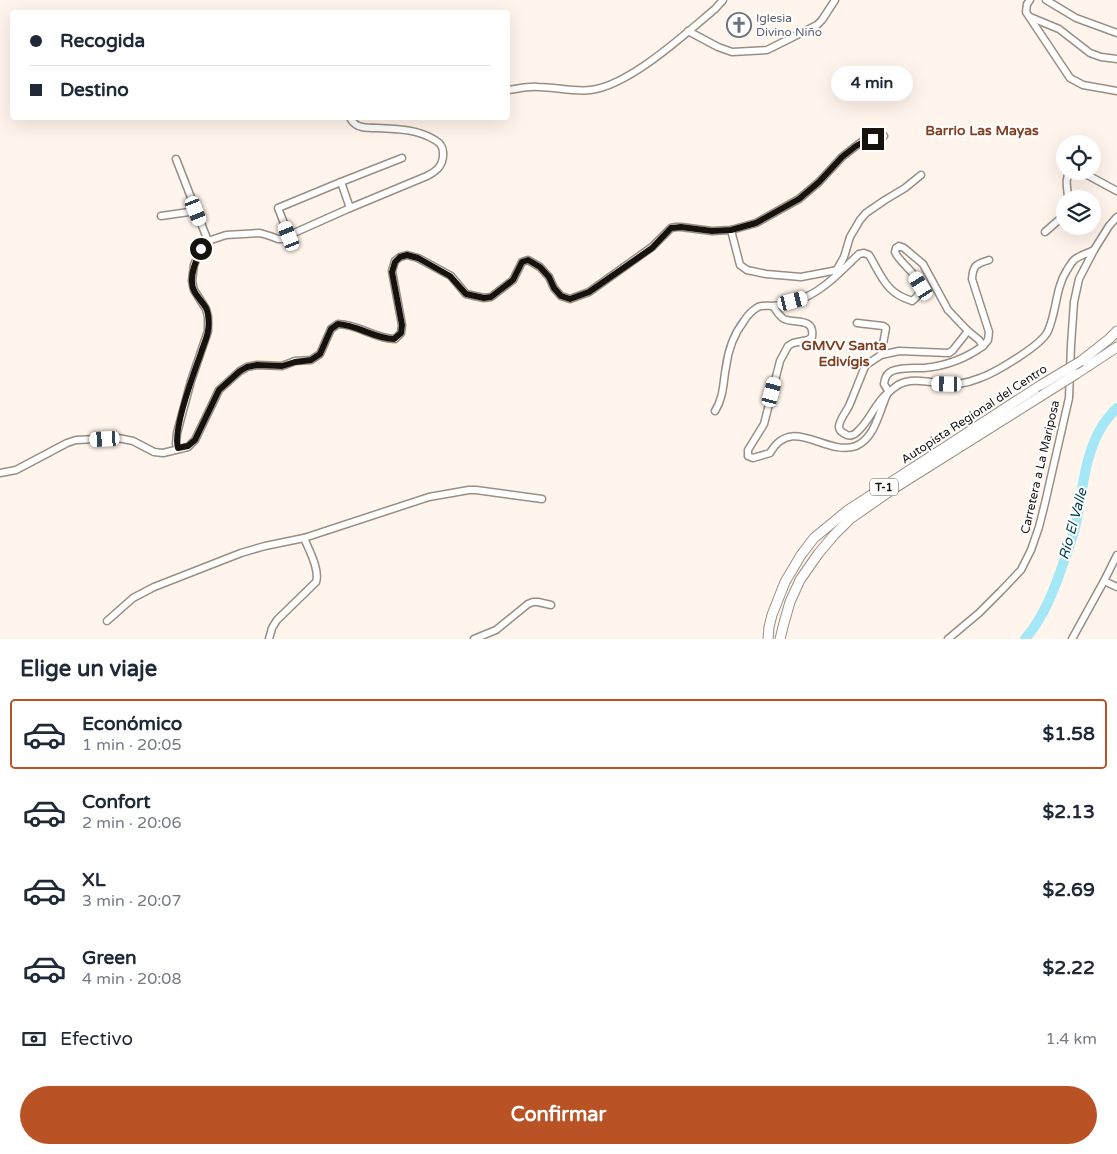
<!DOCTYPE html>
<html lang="es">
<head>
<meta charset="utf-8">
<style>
  :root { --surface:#fff; --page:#f6f6f7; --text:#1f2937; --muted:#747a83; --line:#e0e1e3; --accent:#b95325 }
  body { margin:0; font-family:"Varela Round",sans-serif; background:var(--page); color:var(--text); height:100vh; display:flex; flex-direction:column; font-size:19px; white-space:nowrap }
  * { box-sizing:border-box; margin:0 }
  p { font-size:16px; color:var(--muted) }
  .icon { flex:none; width:28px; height:28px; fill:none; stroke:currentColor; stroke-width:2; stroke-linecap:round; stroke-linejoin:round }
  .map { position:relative; height:639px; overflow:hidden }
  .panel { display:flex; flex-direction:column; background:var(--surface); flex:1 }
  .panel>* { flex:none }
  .hud { position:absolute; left:10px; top:10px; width:500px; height:110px; border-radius:5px; box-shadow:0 5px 20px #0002; display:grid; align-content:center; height:110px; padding:0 20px; background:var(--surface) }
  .controls { position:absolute; left:1056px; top:135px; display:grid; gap:10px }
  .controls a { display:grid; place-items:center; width:45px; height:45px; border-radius:50%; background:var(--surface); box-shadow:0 5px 20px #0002; font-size:25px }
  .end { position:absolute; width:22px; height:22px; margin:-11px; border:6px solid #16120e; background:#fff; box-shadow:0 0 0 2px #fff }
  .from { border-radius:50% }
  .bubble { position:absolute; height:35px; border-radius:18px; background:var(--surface); box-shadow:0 5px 20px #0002; font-size:16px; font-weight:700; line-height:35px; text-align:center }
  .car { position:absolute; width:15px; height:30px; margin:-15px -8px; border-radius:6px; box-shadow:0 0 4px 1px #0007; background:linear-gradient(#fff 24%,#345 0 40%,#fff 0 76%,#345 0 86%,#fff 0) }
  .hud b { display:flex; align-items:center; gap:18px; height:48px; font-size:19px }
  .hud b+b { border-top:1px solid var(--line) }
  .hud i { width:12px; height:12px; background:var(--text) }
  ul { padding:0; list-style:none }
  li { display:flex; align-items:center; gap:15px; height:70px; margin:0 10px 8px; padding:0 10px; border:2px solid transparent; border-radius:5px }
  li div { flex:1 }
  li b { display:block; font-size:19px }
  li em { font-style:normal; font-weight:700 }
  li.on { border-color:var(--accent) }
  li>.icon { width:45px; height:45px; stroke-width:1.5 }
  h2 { padding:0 20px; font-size:22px; line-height:60px }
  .pay { display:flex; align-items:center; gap:12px; height:55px; padding:0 20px; font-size:19px }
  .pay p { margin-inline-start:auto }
  .cta { display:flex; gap:10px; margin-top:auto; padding:10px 20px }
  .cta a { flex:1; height:58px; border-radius:30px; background:var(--accent); color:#fff; font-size:20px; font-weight:700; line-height:58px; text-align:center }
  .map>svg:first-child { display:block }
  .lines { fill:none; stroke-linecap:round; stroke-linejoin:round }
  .river { stroke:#a4e8f8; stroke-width:10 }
  .minor-casing { stroke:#998e83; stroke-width:9 }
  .highway-casing { stroke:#998e83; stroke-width:11 }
  .minor { stroke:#fff; stroke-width:6 }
  .highway { stroke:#fff; stroke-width:9 }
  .highway-bridge-casing { stroke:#998e83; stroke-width:11; stroke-linecap:butt }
  .highway-bridge { stroke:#fff; stroke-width:9 }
  .route { stroke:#16120e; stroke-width:6 }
  .labels { text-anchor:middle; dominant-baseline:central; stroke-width:4; stroke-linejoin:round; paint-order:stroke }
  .shield { fill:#fff; stroke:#5c5956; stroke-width:1 }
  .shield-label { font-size:11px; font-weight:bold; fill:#16120e }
  .worship-label { font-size:12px; fill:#5b616d; stroke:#fff; text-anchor:start }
  .street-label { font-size:12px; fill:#16120e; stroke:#fff }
  .neighbourhood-label { font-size:14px; font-weight:bold; fill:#803e22; stroke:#fff }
  .water-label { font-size:14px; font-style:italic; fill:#04414c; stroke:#fff }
</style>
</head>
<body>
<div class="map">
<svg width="1117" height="639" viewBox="0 0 1117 639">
  <rect width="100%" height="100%" fill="#fff5ec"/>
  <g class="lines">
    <path class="river" d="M 1025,639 C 1044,617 1055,588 1064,561 C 1068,550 1072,539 1075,528 C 1083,493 1083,458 1102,426 C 1107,419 1111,413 1117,408"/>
    <defs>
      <g id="minor">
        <polyline points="1030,0 1027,4 1026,12 1070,78 1083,85 1117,91"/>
        <polyline points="1046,0 1076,18 1117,33"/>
        <polyline points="1030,17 1059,29 1090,53 1101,57 1117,59"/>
        <polyline points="688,31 718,47 732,52 767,50 817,25 822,20 835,0"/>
        <path d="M 508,90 C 517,89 528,86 538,87 C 556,87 573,92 591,90 C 630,85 685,34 715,9 L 723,0"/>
        <polyline points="176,159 208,241"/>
        <polyline points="1080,171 1117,191"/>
        <polyline points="341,182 402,158"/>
        <path d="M 1068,199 C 1068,188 1064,180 1070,171"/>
        <polyline points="161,216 196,211"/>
        <polyline points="731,230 740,265 747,270 766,274 801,277 843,269"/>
        <polyline points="1045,232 1061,218 1065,210"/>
        <polyline points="289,236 278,208 341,182 350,208"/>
        <polyline points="836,271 844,257 850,237 860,220 866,213 885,200 905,188 921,175"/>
        <path d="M 773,306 C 776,310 779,316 784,319 C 795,324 815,317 812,337 L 808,340 L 793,343 L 788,346 L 780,361 L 764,424 L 748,450 L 748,456 L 753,458 L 770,453 C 792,414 826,457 856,446 C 873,439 878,417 884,402 C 885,399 887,394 889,392 C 891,390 895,387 898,385 C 915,375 939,386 958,384 C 965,383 973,381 980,378 C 995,373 1042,345 1048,331 C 1057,311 1055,289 1067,270 C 1069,267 1071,263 1074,260 C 1078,256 1088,253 1094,250"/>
        <polyline points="857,323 883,326 886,328 881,355 899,351 949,353 953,350 968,331"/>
        <path d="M 983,346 L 988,340 L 989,332 L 972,279 C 973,265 976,264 989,260"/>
        <path d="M 715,411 C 724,397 723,382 726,367 C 728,351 734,334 744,321 C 747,316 753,310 758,307 C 763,305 767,306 773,306 C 783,305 797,302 806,297 C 827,287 842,270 859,254 L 864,253 L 869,255 C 877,268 884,286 897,294 C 901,297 907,299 912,301 C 936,284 901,267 895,252 L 896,248 L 899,246 L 904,248 L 923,264 L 948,310 L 968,331 L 979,340 L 983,346 C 965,359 946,366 924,368 C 914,368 901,367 892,371 C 886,374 885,378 884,384 L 889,392 C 875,402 871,420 857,432 C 854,435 850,436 847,435 C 843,433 839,431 839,427 C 839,420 846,412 849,406 C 854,394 859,381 864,369 L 866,365 L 881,355"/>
        <path d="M 178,449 L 176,444 L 177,433 L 191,381 L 208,331 L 208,317 L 206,309 L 194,290 L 192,281 L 194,265 L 201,249 L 208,241 L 226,235 L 260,233 L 270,236 L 278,239 L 282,239 L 294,233 L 350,208 L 427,176 C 437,171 444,165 443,152 C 443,146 440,143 435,140 C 417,129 398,129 377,128 C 372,128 367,128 362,127 C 356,126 353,123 350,118"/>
        <path d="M 0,473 L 16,470 L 67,443 L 76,440 L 118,438 L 133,441 L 154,452 L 163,453 L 188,447 L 195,440 L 219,390 L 240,371 L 247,367 L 257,365 L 282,366 L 295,361 L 311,360 L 320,354 L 331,329 L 338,324 C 358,324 375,339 395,339 L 401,333 L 402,325 L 392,271 L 395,261 L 400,257 L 407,255 L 418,258 L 451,276 L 466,294 L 484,298 L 491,297 L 513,280 L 522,262 L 528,260 L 540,267 L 549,277 L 554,288 L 561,296 L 570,299 L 589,292 L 652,247 L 671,228 L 676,227 L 681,227 L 712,231 L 731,230 L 756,223 L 799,199 L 819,182 L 842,157 L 856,146 L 863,141 L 884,136"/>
        <polyline points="1104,581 1117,587"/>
        <polyline points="107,621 133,598 154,587 241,553 265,546 304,538"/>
        <path d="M 269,639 L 272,628 L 277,620 L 316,582 C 320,570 309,550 304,538 L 429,497 L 469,490 L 476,490 L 542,499"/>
        <polyline points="474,639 496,630 528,604 533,602 538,602 551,605"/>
        <polyline points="948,639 979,613 1001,591 1021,570 1031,550 1039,527 1045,503 1069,398 1071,345 1074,302 1079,279 1094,250 1109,226 1117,217"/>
        <polyline points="1072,639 1104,581 1117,555"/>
      </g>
      <g id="highway">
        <polyline points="1081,361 1109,339 1117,331"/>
        <polyline points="1076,374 1117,347"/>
        <polyline points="768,639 769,627 772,615 785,582 801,555 814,538 848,510 1041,385"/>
        <polyline points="780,639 784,623 790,602 800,580 818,554 834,535 850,519 893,489 1041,396"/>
      </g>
    </defs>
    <use href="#minor" class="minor-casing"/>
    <use href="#highway" class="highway-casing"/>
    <use href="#minor" class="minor"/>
    <use href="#highway" class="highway"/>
    <defs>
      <g id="highway-bridge">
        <polyline points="1041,385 1081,361"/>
        <polyline points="1041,396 1076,374"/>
      </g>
    </defs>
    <use href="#highway-bridge" class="highway-bridge-casing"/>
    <use href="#highway-bridge" class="highway-bridge"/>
  </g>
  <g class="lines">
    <path class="route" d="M 201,249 C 197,259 191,271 192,282 C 192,293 201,299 206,308 C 209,314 209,325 208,331 C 207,338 203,346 201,353 C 194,372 172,431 178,448 L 188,446 L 195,440 L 219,390 L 240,371 L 247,367 L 257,365 L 282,366 L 295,362 L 311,360 L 320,354 L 331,329 L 338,324 C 358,325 375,339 394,339 L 401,333 L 402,325 L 392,272 L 395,262 L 400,257 L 407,255 L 418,258 L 450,276 L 466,294 L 484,298 L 491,297 L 513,280 L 522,262 L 528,260 L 540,267 L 549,277 L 554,288 L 561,296 L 570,299 L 589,292 L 652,248 L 671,228 L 681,227 L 712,231 L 731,230 L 756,223 L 799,199 L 819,182 L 842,157 L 856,146 L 863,142 L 873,139"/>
  </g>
  <defs>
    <symbol id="church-ring" viewBox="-11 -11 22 22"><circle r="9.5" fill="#fff" stroke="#6b7280" stroke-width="1.5"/><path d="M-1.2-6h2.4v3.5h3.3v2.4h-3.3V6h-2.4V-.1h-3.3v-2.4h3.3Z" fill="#6b7280"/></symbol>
  </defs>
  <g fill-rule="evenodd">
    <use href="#church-ring" x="725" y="11" width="28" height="28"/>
  </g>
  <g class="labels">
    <rect class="shield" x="870" y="478.5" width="28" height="17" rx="4"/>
    <g class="shield-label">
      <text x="884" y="487">T-1</text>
    </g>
    <g class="worship-label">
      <text x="756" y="18">Iglesia<tspan x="756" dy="14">Divino Niño</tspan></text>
    </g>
    <g class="street-label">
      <text transform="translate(974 414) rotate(-33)">Autopista Regional del Centro</text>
      <text transform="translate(1040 467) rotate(-77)">Carretera a La Mariposa</text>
    </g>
    <g class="neighbourhood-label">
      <text x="982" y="130">Barrio Las Mayas</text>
      <text x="844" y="345">GMVV Santa<tspan x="844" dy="16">Edivígis</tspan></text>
    </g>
    <g class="water-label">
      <text transform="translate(1073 524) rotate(-75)">Río El Valle</text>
    </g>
  </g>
</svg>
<div class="controls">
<a><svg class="icon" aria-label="locate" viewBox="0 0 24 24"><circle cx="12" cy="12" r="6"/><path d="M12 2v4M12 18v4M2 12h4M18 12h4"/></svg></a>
<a><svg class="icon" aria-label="layers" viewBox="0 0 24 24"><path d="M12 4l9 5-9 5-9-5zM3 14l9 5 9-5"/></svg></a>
</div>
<i class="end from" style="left:201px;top:249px"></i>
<i class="end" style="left:873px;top:139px"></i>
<div class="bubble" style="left:831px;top:66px;width:82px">4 min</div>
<i class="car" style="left:196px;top:211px;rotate:158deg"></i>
<i class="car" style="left:289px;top:236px;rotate:338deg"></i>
<i class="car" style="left:921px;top:286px;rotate:328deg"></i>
<i class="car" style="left:793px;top:301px;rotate:76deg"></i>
<i class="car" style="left:947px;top:384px;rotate:271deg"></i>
<i class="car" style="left:772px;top:392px;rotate:15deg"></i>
<i class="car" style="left:105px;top:439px;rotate:267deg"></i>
<div class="hud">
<b><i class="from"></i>Recogida</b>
<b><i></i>Destino</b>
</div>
</div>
<section class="panel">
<h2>Elige un viaje</h2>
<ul>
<li class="on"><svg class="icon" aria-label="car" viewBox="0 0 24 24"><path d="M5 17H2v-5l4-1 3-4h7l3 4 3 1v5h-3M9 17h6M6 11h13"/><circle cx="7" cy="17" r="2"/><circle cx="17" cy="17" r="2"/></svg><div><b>Económico</b><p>1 min · 20:05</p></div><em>$1.58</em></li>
<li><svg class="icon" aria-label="car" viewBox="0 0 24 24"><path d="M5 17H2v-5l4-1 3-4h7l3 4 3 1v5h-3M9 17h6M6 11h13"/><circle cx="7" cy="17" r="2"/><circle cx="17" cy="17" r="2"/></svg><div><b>Confort</b><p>2 min · 20:06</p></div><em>$2.13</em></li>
<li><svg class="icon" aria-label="car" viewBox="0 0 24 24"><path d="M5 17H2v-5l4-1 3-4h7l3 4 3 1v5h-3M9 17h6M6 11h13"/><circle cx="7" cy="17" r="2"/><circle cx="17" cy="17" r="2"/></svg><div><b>XL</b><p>3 min · 20:07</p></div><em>$2.69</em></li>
<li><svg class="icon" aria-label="car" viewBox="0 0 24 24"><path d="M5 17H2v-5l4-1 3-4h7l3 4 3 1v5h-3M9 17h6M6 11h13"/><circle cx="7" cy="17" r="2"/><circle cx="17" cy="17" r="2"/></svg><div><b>Green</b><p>4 min · 20:08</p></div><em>$2.22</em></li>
</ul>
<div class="pay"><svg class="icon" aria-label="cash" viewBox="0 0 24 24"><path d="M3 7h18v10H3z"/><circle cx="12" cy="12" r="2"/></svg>Efectivo<p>1.4 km</p></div>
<div class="cta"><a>Confirmar</a></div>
</section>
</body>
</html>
